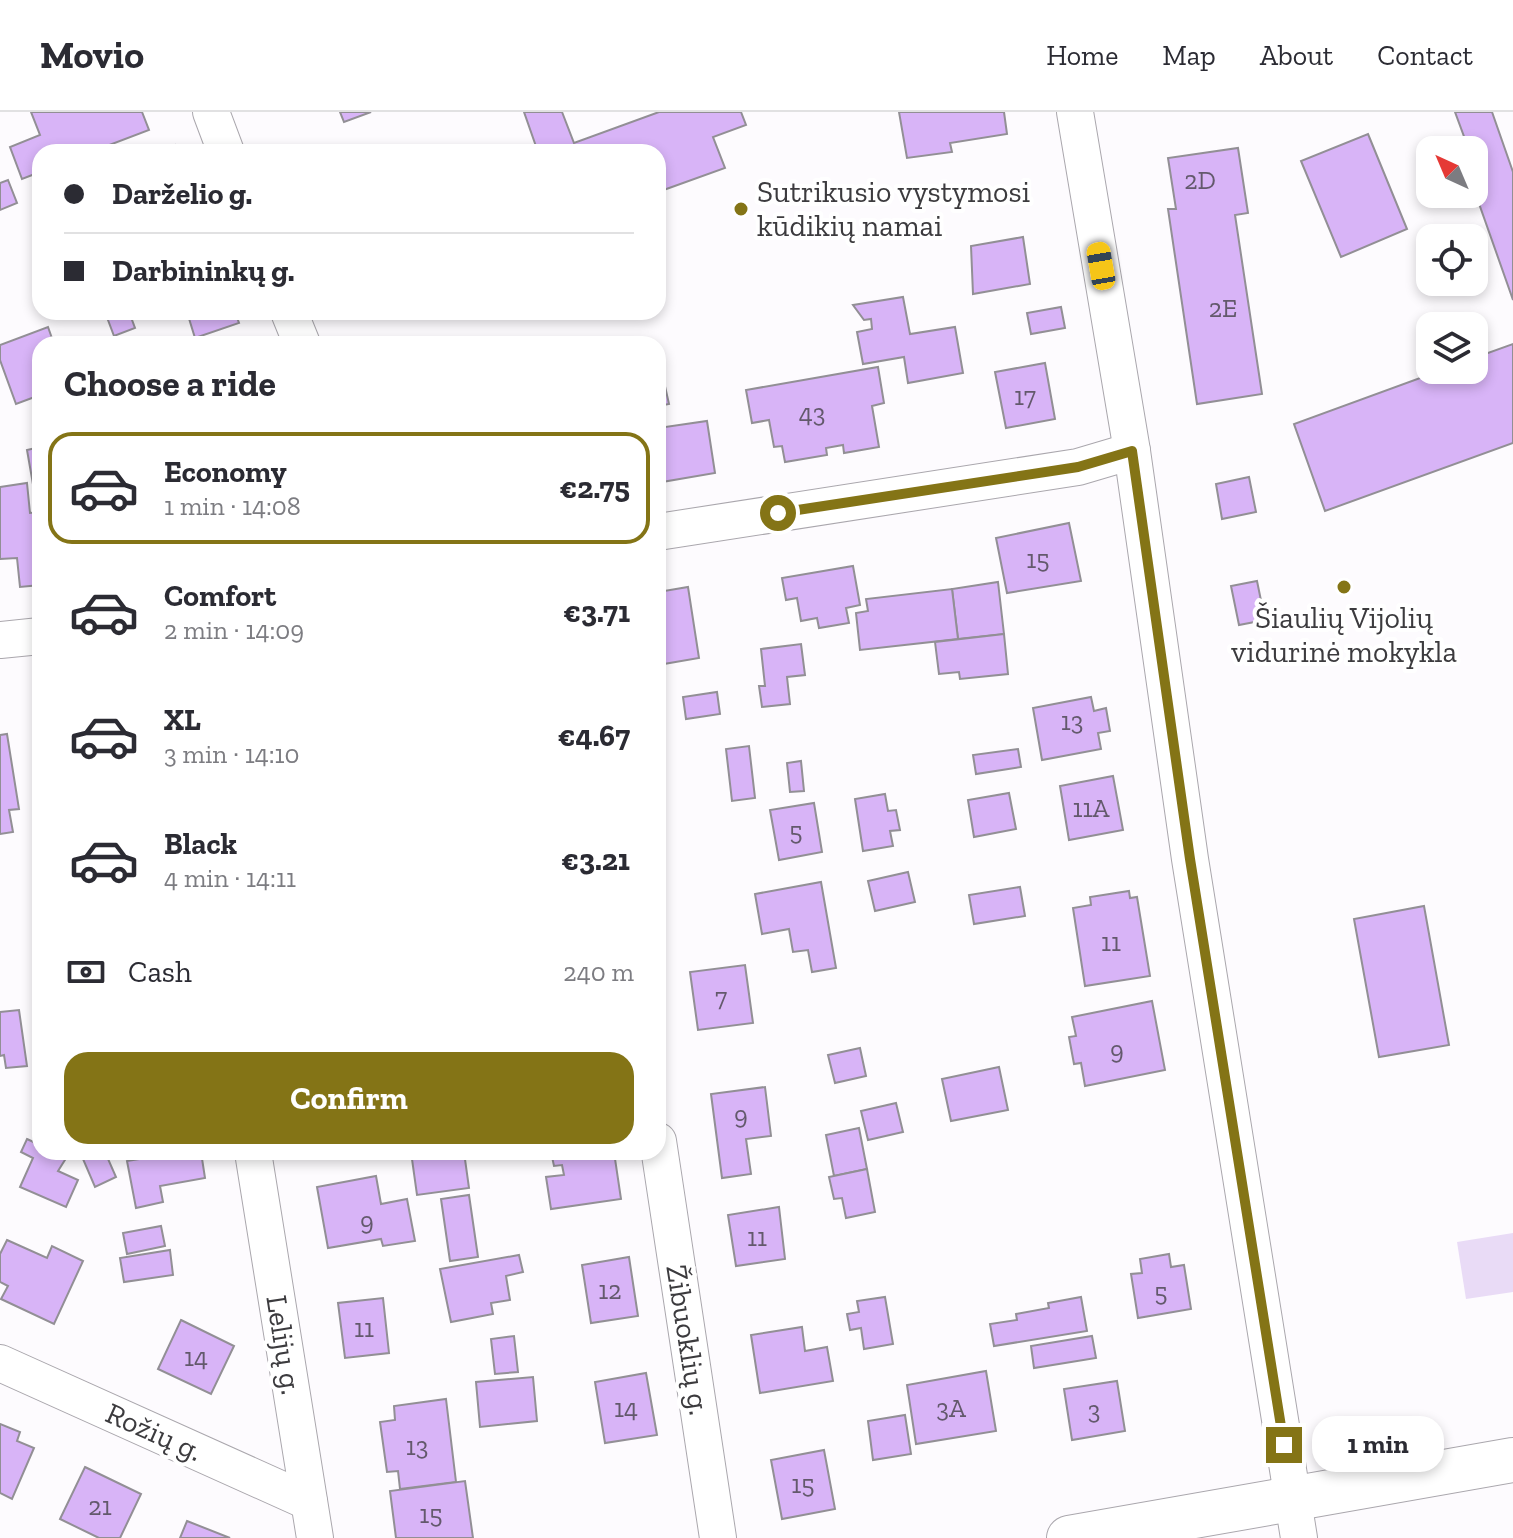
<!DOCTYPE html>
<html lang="en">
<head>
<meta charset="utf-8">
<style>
  :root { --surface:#fff; --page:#f2f2f3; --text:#2b2b33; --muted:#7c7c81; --line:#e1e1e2; --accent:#847416 }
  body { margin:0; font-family:"Zilla Slab",serif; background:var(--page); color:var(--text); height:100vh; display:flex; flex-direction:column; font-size:30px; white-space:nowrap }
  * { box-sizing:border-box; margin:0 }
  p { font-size:26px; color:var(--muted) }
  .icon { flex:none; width:44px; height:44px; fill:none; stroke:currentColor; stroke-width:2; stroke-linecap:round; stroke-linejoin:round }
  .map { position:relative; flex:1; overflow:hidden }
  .drawer { position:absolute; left:32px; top:224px; width:634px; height:824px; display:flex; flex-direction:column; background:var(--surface); border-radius:24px; box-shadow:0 4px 12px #0003 }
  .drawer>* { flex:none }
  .hud { position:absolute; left:32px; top:32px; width:634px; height:176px; border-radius:24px; box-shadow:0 4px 12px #0003; display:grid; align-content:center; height:176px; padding:0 32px; background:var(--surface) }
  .needle { width:52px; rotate:316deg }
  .buttons { position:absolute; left:1416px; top:24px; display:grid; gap:16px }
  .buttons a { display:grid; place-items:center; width:72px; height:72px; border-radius:16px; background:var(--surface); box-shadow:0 4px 12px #0003; font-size:40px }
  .end { position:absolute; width:36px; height:36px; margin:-18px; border:10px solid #847416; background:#fff; box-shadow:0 0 0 4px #fff }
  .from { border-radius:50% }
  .bubble { position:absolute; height:56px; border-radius:24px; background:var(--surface); box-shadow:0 4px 12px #0003; font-size:26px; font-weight:700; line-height:56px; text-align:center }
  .car { position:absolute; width:24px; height:48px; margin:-24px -12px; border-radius:10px; box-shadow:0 0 6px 2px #0007; background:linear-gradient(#f5c518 24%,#345 0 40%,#f5c518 0 76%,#345 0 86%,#f5c518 0) }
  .hud b { display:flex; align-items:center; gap:28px; height:76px; font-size:30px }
  .hud b+b { border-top:2px solid var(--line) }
  .hud i { width:20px; height:20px; background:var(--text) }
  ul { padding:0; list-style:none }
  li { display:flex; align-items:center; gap:24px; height:112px; margin:0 16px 12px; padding:0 16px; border:4px solid transparent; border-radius:24px }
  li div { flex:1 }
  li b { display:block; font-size:30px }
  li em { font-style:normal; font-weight:700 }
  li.active { border-color:var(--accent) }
  li>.icon { width:72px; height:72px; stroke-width:1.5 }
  h2 { padding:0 32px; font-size:36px; line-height:96px }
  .pay { display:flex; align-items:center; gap:20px; height:88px; padding:0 32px; font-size:30px }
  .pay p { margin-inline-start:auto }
  .button { display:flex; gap:16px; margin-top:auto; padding:16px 32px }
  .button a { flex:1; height:92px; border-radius:24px; background:var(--accent); color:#fff; font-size:32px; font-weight:700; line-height:92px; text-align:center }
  header { display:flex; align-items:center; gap:48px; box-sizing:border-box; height:112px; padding:0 40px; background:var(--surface); border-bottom:2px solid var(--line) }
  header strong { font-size:38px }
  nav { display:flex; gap:44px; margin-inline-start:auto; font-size:28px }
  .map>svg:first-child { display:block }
  .green { fill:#e9dbf6 }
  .building { fill:#d8b4f7; stroke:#928f95; stroke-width:2 }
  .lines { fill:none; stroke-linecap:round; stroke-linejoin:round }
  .minor-casing { stroke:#aaa7ad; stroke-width:38 }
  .secondary-casing { stroke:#aaa7ad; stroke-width:46 }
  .minor { stroke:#fff; stroke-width:36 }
  .secondary { stroke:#fff; stroke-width:44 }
  .route { stroke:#847416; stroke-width:10 }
  .poi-dot { fill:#847416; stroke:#fff; stroke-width:3 }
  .labels { text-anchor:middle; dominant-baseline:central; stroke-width:8; stroke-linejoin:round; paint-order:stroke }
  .number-label { font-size:26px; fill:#63596c }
  .poi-label { font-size:30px; fill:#3c3b3e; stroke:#fff; text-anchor:start }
  .street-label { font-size:30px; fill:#3c3b3e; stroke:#fff }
</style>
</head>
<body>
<header>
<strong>Movio</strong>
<nav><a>Home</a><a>Map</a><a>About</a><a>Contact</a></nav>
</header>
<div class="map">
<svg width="1513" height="1426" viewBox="0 0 1513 1426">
  <rect width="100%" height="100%" fill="#fdfbfe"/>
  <polygon class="green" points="1513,1121 1513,1180 1466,1187 1457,1130"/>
  <g class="building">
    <polygon points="31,0 142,0 149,18 91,40 40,40 40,60 22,67 10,35 40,23"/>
    <polygon points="340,0 371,0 344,10"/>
    <polygon points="524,0 562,0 574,31 659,0 741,0 746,13 713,25 725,56 658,80 658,40 538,40"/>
    <polygon points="899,0 1004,0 1007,22 950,31 952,40 907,46"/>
    <polygon points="1455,0 1492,0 1513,60 1513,188 1476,83 1484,80 1474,53 1474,38 1469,38"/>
    <polygon points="1368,22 1407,117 1341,145 1301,49"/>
    <polygon points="175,33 178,40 156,40"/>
    <polygon points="1238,36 1248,101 1235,103 1262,282 1197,292 1168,97 1176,97 1168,46"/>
    <polygon points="8,68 17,91 0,98 0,71"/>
    <polygon points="1023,125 1030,172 973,182 971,134"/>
    <polygon points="903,185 910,222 955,215 963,261 908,271 904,245 863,252 857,220 872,217 871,207 864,208 853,193"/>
    <polygon points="1061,195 1065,216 1031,222 1027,201"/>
    <polygon points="105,200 129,200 135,216 114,224"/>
    <polygon points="187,200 235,200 239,211 195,226"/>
    <polygon points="48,215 54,232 40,232 40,283 16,292 0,248 0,233"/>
    <polygon points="1513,232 1513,331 1325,399 1294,312 1442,258 1474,258 1474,246"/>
    <polygon points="1045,251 1055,307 1006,316 995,260"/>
    <polygon points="878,255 884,291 872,294 879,335 844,341 843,333 826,336 827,343 785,350 782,334 774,335 769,308 752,311 746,278"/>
    <polygon points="662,261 669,292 658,294 658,262"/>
    <polygon points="707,309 715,361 662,370 658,316"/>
    <polygon points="40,335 40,377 34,378 27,338"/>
    <polygon points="1249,365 1256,400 1222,407 1216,372"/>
    <polygon points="27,371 30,401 40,400 40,473 20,475 17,446 0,447 0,375"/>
    <polygon points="1069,411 1081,469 1007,481 996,426"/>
    <polygon points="853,454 860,493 846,496 849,511 819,516 817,506 801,509 797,486 786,488 782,466"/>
    <polygon points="1257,469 1265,508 1239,513 1231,474"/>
    <polygon points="998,470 1004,522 958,527 952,477"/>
    <polygon points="688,475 699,546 658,553 658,480"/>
    <polygon points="952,477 958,527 860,538 856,501 868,499 866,487"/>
    <polygon points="1004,522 1008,562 960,567 959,560 939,562 935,530"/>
    <polygon points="801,532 805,563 787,565 790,592 762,595 759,574 765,574 761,537"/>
    <polygon points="717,580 720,602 686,607 683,585"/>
    <polygon points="1091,585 1094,599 1106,596 1110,619 1098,621 1101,637 1042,648 1033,596"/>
    <polygon points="7,622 19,697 9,698 13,720 0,722 0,623"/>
    <polygon points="749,634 755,686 732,689 726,637"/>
    <polygon points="1018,637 1021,655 976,662 973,643"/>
    <polygon points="801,649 804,679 790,680 787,651"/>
    <polygon points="1113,664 1123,718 1069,728 1060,674"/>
    <polygon points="1009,681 1016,717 974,725 968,688"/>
    <polygon points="885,682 888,699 896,698 900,718 890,719 893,734 863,739 855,687"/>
    <polygon points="814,691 822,740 779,748 770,698"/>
    <polygon points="908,760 915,790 875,799 868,769"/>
    <polygon points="821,770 836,856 812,860 808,838 793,840 789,817 762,822 755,782"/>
    <polygon points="1020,775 1025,804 974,812 969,783"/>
    <polygon points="1129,779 1130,786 1137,785 1150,864 1085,874 1073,796 1091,793 1090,785"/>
    <polygon points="1424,794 1449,933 1379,945 1354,807"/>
    <polygon points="745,853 753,911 698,918 690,860"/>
    <polygon points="1152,889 1165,958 1085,974 1081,951 1074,952 1069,925 1076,924 1072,905"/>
    <polygon points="19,898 27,954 6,956 4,943 0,944 0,900"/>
    <polygon points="860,936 866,964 835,971 828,943"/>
    <polygon points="999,955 1008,998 951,1009 942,967"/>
    <polygon points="765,975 771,1024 746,1027 751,1062 722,1066 711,982"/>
    <polygon points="896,991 903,1020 868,1028 861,999"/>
    <polygon points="859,1016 867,1057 834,1064 826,1023"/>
    <polygon points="27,1027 40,1033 40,1040 70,1040 58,1059 78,1068 66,1095 20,1075 33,1046 21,1040"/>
    <polygon points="80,1040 105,1040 116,1065 95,1075"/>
    <polygon points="151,1040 201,1040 205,1066 160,1074 163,1090 136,1096 127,1049 152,1045"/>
    <polygon points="411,1040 464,1040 469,1076 417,1083"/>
    <polygon points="551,1040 614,1040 621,1087 551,1097 546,1065 564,1063 562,1053 554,1054"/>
    <polygon points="867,1057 875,1100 846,1106 842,1086 834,1087 829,1065"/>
    <polygon points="376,1064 381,1092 407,1087 415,1129 383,1134 381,1127 328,1136 317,1075"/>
    <polygon points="469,1083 478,1145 450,1149 441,1087"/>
    <polygon points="779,1095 785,1147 736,1154 728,1103"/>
    <polygon points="161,1114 165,1134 127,1142 123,1121"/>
    <polygon points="7,1128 47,1146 52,1134 83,1149 54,1212 1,1187 8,1174 0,1170 0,1142"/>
    <polygon points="170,1138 173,1163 124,1170 120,1146"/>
    <polygon points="1169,1142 1171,1155 1184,1153 1191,1197 1138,1206 1131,1162 1142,1161 1140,1147"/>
    <polygon points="519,1143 523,1160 506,1164 510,1188 491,1191 493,1202 451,1210 440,1157"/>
    <polygon points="629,1145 638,1204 591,1211 582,1153"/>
    <polygon points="885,1185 893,1232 864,1237 861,1216 850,1218 847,1202 859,1200 857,1189"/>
    <polygon points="1081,1185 1087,1219 994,1234 990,1212 1017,1208 1016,1202 1049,1196 1048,1191"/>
    <polygon points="383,1186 389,1241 345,1246 338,1191"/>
    <polygon points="181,1208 234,1234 211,1282 158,1257"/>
    <polygon points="802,1215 805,1239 827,1235 833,1269 760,1281 751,1223"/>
    <polygon points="514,1224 518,1260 495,1262 491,1227"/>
    <polygon points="1092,1224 1096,1246 1034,1256 1031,1234"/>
    <polygon points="986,1259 996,1319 916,1332 907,1273"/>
    <polygon points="646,1261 657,1323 605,1331 595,1270"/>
    <polygon points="533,1265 537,1309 480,1315 476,1270"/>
    <polygon points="1117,1269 1125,1319 1072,1328 1064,1277"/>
    <polygon points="446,1287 456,1370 400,1377 398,1359 387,1360 380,1310 395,1308 394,1294"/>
    <polygon points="905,1303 911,1342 873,1348 868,1309"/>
    <polygon points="0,1312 20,1320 17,1329 34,1336 12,1387 0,1381"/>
    <polygon points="824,1338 835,1397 782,1407 771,1348"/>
    <polygon points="85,1355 141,1382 120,1426 99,1426 60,1407"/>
    <polygon points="465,1369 473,1426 396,1426 390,1379"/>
    <polygon points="187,1409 230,1426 180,1426"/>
  </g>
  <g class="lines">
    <defs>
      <g id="minor">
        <polyline points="211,0 226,40"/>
        <polyline points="1075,0 1132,339 1190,747 1299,1426"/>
        <polyline points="289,200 302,232"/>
        <polyline points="658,420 1078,355 1132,339"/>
        <polyline points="0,528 40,524"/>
        <polyline points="658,1029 718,1426"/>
        <polyline points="253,1040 315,1426"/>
        <polyline points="0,1251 309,1390"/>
      </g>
      <polyline id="secondary" points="1069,1426 1513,1348"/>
    </defs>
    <use href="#minor" class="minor-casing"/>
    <use href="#secondary" class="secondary-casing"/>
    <use href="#minor" class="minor"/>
    <use href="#secondary" class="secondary"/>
  </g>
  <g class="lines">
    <polyline class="route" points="778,401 1078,355 1132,339 1190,747 1284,1333"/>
  </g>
  <g class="poi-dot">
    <circle cx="741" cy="97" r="8"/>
    <circle cx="1344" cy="475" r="8"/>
  </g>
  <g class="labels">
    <g class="number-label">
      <text x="1200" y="68">2D</text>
      <text x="1223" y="196">2E</text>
      <text x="1025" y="284">17</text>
      <text x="812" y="301">43</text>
      <text x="1038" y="447">15</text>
      <text x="1072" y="609">13</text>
      <text x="1091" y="696">11A</text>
      <text x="796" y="719">5</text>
      <text x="1111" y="830">11</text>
      <text x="721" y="885">7</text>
      <text x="1117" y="938">9</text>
      <text x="741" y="1003">9</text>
      <text x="367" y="1109">9</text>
      <text x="757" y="1125">11</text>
      <text x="610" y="1178">12</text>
      <text x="1161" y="1180">5</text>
      <text x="364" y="1216">11</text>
      <text x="196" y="1245">14</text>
      <text x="626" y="1296">14</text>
      <text x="951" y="1296">3A</text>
      <text x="1094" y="1298">3</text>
      <text x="417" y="1334">13</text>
      <text x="803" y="1372">15</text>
      <text x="100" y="1394">21</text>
      <text x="431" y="1402">15</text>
    </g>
    <g class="poi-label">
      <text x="757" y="80">Sutrikusio vystymosi<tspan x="757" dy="34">kūdikių namai</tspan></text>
      <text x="1344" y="506" text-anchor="middle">Šiaulių Vijolių<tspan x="1344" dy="34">vidurinė mokykla</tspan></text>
    </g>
    <g class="street-label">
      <text transform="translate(688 1228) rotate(81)">Žibuoklių g.</text>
      <text transform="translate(284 1233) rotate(81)">Lelijų g.</text>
      <text transform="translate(154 1320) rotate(24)">Rožių g.</text>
    </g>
  </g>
</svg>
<div class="buttons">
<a><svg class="needle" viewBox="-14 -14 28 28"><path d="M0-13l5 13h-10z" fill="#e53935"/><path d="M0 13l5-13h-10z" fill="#7c7c81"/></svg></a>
<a><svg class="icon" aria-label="locate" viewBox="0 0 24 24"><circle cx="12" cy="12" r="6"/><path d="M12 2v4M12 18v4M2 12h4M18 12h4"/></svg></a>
<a><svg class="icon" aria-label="layers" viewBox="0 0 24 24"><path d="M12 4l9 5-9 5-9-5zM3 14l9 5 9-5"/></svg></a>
</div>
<i class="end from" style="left:778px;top:401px"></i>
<i class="end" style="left:1284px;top:1333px"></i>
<div class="bubble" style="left:1312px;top:1304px;width:132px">1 min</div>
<i class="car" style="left:1101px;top:154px;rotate:350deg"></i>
<div class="hud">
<b><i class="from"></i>Darželio g.</b>
<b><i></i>Darbininkų g.</b>
</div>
<section class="drawer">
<h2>Choose a ride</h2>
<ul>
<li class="active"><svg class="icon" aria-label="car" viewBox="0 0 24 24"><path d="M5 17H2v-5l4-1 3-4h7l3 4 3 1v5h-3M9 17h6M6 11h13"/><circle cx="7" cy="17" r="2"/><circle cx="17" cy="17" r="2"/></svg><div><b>Economy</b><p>1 min · 14:08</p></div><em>€2.75</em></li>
<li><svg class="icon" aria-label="car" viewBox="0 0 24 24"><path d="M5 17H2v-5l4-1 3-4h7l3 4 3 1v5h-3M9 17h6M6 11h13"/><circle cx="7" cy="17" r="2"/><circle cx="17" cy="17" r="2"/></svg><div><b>Comfort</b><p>2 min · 14:09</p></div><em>€3.71</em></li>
<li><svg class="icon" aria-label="car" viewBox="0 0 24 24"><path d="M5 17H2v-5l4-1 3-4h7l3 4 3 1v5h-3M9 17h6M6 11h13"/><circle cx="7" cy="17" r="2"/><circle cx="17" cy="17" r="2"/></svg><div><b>XL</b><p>3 min · 14:10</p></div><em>€4.67</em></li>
<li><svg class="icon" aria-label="car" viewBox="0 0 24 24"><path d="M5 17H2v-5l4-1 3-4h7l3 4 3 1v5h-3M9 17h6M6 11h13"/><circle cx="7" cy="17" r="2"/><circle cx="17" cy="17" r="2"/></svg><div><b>Black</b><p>4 min · 14:11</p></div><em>€3.21</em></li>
</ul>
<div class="pay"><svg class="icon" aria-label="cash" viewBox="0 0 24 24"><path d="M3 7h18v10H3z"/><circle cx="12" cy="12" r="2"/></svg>Cash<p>240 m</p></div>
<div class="button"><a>Confirm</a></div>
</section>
</div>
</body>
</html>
